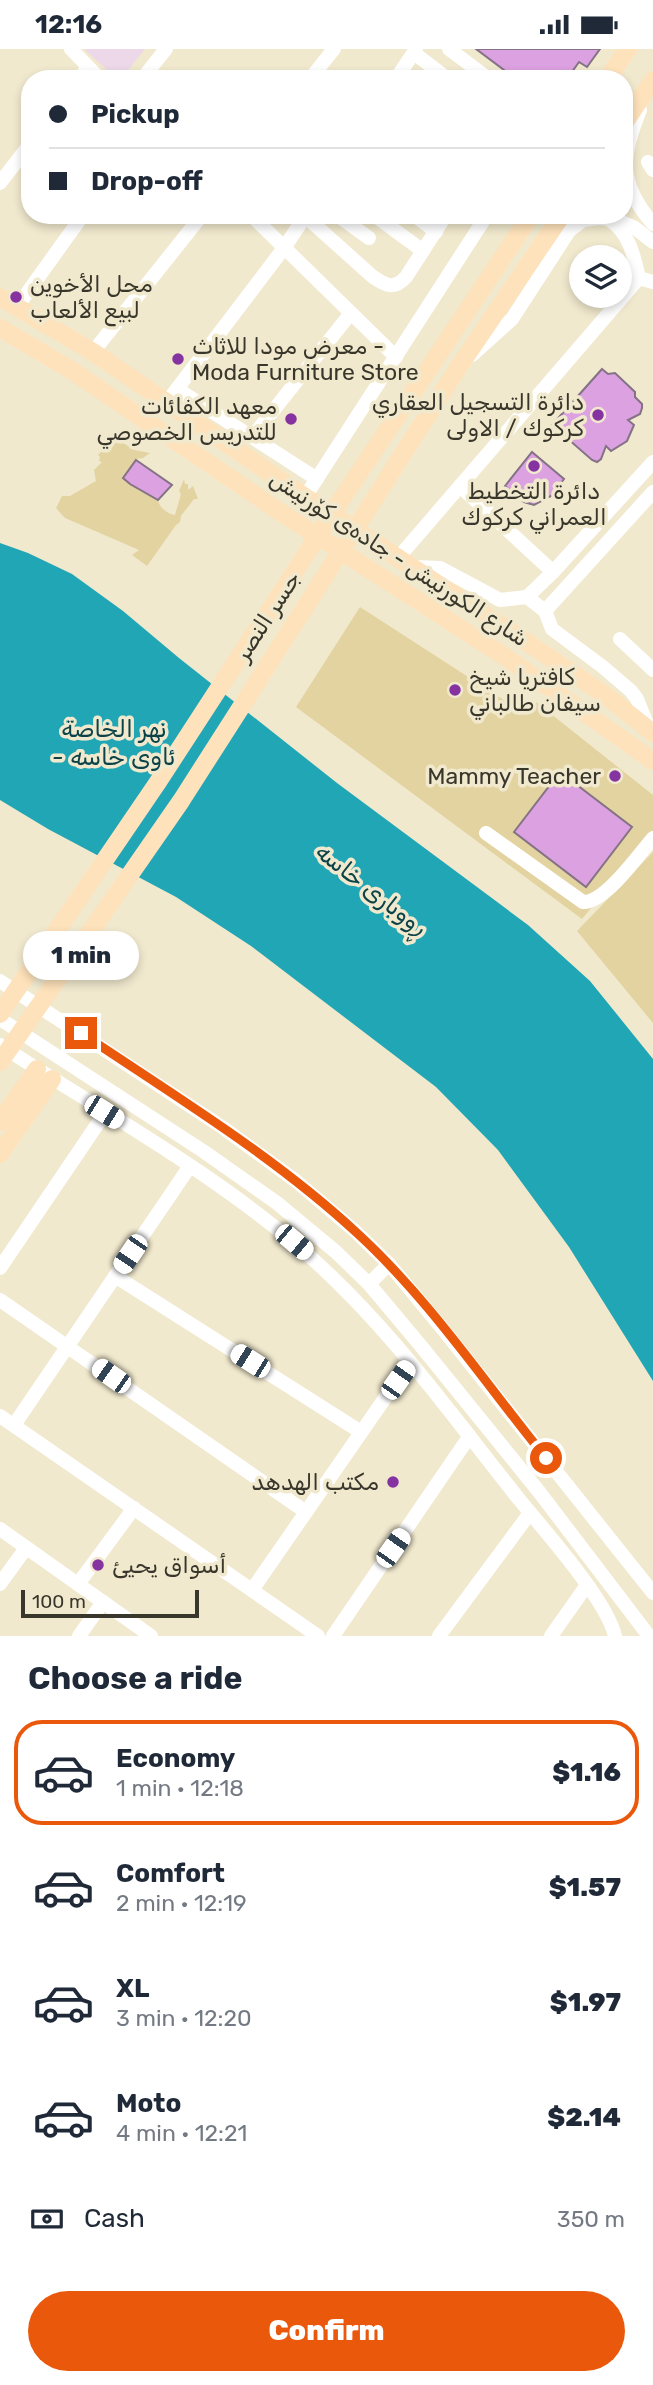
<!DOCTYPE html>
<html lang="en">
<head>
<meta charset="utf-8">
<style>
  :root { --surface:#fff; --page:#f2f2f3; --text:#1f2937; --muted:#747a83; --line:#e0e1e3; --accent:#ea580c }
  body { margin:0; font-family:Rubik,"Noto Sans Arabic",sans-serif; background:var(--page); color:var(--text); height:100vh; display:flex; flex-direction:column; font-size:26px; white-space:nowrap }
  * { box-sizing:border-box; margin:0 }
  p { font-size:23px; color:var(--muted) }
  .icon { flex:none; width:38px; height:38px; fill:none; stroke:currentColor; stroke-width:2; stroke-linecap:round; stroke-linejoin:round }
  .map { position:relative; height:1587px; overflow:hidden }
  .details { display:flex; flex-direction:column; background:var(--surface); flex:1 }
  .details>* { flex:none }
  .top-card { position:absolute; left:21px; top:21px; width:612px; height:154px; border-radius:28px; box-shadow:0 4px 10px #0003; display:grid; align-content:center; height:154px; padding:0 28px; background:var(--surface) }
  .controls { position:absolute; left:569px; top:196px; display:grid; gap:14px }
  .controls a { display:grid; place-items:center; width:63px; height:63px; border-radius:50%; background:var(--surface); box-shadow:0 4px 10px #0003; font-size:35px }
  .scale { position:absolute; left:21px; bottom:18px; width:178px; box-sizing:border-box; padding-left:7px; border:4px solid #39362b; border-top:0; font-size:19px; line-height:24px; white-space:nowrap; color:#39362b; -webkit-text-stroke:5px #f1e9ce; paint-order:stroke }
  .end { position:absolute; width:32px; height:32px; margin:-16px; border:9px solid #ea580c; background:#fff; box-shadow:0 0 0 4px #fff }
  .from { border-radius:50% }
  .bubble { position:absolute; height:49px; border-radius:24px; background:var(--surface); box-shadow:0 4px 10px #0003; font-size:23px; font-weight:800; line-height:49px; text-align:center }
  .car { position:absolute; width:21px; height:42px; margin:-21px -10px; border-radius:9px; box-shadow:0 0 5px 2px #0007; background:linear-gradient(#fff 24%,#345 0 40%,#fff 0 76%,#345 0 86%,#fff 0) }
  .top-card b { display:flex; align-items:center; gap:24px; height:66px; font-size:26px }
  .top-card b+b { border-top:2px solid var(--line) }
  .top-card i { width:18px; height:18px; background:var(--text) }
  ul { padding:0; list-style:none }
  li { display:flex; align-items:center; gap:21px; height:105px; margin:0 14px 10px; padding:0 14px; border:4px solid transparent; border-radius:28px }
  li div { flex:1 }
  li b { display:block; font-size:26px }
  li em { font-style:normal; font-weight:800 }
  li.on { border-color:var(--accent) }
  li>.icon { width:63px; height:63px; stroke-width:1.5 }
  h2 { padding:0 28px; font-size:32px; line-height:84px }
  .pay { display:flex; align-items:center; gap:18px; height:77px; padding:0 28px; font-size:26px }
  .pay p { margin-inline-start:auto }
  .button { display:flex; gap:14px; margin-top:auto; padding:14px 28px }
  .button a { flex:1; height:80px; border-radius:42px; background:var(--accent); color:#fff; font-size:28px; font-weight:800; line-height:80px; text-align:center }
  .status { display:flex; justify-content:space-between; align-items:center; height:49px; padding:0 35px; background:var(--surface); direction:ltr }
  .status svg { height:19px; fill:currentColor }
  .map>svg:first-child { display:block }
  .education { fill:#ecd8e8 }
  .green { fill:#e3d3a0 }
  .water { fill:#21a6b5 }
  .building { fill:#dca1e0; stroke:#847285; stroke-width:2 }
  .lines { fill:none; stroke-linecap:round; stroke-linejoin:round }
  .minor { stroke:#fff; stroke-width:14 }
  .major { stroke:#fee2bb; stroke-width:18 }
  .route { stroke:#ea580c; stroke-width:9 }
  .poi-dot { fill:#8633a2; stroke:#f1e9ce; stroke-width:2.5 }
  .labels { text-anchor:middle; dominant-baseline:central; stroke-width:7; stroke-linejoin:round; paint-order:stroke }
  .poi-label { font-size:23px; fill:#39362b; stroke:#f1e9ce; text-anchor:start }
  .street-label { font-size:23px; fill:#39362b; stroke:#f1e9ce }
  .water-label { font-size:24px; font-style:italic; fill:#0b4349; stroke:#f1e9ce }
</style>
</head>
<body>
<div class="status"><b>12:16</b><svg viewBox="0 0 49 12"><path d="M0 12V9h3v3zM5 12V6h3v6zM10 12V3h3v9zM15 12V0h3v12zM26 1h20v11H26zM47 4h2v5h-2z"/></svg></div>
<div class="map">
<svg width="653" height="1587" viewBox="0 0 653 1587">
  <rect width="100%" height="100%" fill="#f1e9ce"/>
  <polygon class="education" points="84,0 145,0 121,30 117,30"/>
  <g class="green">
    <path d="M 112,391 L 122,393 L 134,401 L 150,404 L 143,409 L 136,410 L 124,431 L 158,451 C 159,459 168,465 175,466 L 181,445 L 179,442 L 184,430 L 185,435 L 188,435 L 188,441 L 193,437 L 198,450 L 194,450 L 181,467 L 180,473 L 176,476 L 147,517 L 132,506 L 139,501 L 65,469 L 56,459 L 62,447 L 70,447 L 96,432 L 94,421 L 102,413 L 99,412 L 100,408 L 98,406 Z"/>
    <polygon points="360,558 527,666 536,653 653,746 653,784 582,870 296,658"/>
    <polygon points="653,803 653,974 577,882"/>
  </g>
  <polygon class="water" points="0,494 28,504 72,525 123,562 179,609 337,734 528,876 590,932 653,1010 653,1332 569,1198 498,1101 436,1038 251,897 176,848 48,780 0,751"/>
  <g class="building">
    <polygon points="476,0 600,0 587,18 579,13 567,30 516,30"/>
    <polygon points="602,320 608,325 615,324 635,343 635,348 642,355 642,359 640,365 628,371 634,376 627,392 611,402 606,397 601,410 597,413 592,411 552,376"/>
    <polygon points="532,403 564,430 551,447 534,456 524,453 505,437"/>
    <polygon points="136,411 172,436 158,451 130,435 123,429"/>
    <polygon points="560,723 632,778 586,838 514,783"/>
  </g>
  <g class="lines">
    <g class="minor">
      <polyline points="71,0 100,30"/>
      <polyline points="449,0 489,30"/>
      <polyline points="414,4 448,30"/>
      <polyline points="80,30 88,18"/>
      <polyline points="142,30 166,0"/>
      <polyline points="310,30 334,0"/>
      <polyline points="396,30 416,0"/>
      <path d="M 640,61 C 621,109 618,134 653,175"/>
      <polyline points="648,113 653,121"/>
      <polyline points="0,134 30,95"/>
      <polyline points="251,166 396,308"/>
      <polyline points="337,166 369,189"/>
      <polyline points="374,166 423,202"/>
      <polyline points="414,166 436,183"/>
      <path d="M 305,167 L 372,227 C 386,237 394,241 406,228 L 446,166"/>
      <path d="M 611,172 C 630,185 634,208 639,229"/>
      <polyline points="639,229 653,233"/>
      <polyline points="17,258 83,166"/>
      <polyline points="93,303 202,166"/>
      <polyline points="472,306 512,270 569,182 583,171 598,169 614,170 635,179 653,193"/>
      <polyline points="177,340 317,430"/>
      <polyline points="167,353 284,199 306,166"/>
      <polyline points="253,387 351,264"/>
      <polyline points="460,437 553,523"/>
      <polyline points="305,448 487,166"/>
      <polyline points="398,509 639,229"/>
      <polyline points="414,518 440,519 500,551 527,548 553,523 653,413"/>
      <polyline points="527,548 545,562 552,580 603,618 631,642 637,650 649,680"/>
      <polyline points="545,562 653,443"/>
      <polyline points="620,590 653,621"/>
      <path d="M 486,784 L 583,853 C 605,854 639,805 653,789"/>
      <polyline points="0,932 222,1078 296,1132 356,1183 389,1215 442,1279 653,1544"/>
      <polyline points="0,970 203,1102 277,1154 336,1203 369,1235 421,1297 540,1444 649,1587"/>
      <path d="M 0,996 C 103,1063 215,1124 307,1205 C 388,1276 451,1365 518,1449 C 543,1480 607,1551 615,1587"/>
      <polyline points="0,1219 105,1064"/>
      <polyline points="115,1227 361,1383"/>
      <polyline points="369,1235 389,1215"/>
      <polyline points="0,1251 306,1463"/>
      <polyline points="0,1367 318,1587"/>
      <polyline points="14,1376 190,1117"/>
      <polyline points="0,1480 151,1587"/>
      <polyline points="0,1535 26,1499"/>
      <polyline points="78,1535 134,1459"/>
      <polyline points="252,1541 410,1313"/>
      <polyline points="79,1587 103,1553"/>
      <polyline points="333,1587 469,1388"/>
      <polyline points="439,1587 530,1464"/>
      <polyline points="551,1587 587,1536"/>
    </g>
    <g class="major">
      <polyline points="607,30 628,0"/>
      <polyline points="625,73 653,31"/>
      <polyline points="0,248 93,303 305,448 525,592 605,646 653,684"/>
      <polyline points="0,279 71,321 280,463 510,611 653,712"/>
      <polyline points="0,965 158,733 347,442 531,166"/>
      <polyline points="0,1013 181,752 458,319 562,166"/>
      <polyline points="0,1073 37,1020"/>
      <polyline points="0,1105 52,1030"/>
    </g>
  </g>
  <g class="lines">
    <path class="route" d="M 81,984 C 175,1047 274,1107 357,1184 C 429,1250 485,1334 546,1409"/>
  </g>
  <g class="poi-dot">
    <circle cx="16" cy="248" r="7"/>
    <circle cx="178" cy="310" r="7"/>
    <circle cx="598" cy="366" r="7"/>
    <circle cx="291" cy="370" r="7"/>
    <circle cx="534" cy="417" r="7"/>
    <circle cx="455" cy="641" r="7"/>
    <circle cx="615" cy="727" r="7"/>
    <circle cx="393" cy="1433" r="7"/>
    <circle cx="98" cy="1516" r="7"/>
  </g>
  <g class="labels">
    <g class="poi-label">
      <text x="30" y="235">محل الأخوين<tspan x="30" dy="26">لبيع الألعاب</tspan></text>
      <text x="192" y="297">معرض مودا للاثاث -<tspan x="192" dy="26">Moda Furniture Store</tspan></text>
      <text x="584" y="353" text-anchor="end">دائرة التسجيل العقاري<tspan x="584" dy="26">كركوك / الاولى</tspan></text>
      <text x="277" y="357" text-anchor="end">معهد الكفائات<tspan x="277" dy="26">للتدريس الخصوصي</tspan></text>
      <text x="534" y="442" text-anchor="middle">دائرة التخطيط<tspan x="534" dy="26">العمراني كركوك</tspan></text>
      <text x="469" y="628">كافتريا شيخ<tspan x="469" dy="26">سيفان طالباني</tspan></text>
      <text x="601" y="727" text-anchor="end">Mammy Teacher</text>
      <text x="379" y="1433" text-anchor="end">مكتب الهدهد</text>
      <text x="112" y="1516">أسواق يحيئ</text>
    </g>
    <g class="street-label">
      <text transform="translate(399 509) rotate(33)">شارع الكورنيش - جادەی کۆرنیش</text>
      <text transform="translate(267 567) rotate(-57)">جسر النصر</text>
    </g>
    <g class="water-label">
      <text x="114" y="680">نهر الخاصة<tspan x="114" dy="28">- ئاوی خاسە</tspan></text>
      <text transform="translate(371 840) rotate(38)">ڕووباری خاسە</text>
    </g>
  </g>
</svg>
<div class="controls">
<a><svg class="icon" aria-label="layers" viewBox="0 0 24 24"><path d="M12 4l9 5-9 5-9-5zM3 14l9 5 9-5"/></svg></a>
</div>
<div class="scale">100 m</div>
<i class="end from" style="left:546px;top:1409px"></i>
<i class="end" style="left:81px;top:984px"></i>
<div class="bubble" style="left:23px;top:882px;width:116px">1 min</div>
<i class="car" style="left:104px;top:1063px;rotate:122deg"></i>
<i class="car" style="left:294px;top:1193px;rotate:130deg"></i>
<i class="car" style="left:130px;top:1205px;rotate:214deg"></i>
<i class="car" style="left:250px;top:1312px;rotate:302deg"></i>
<i class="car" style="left:111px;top:1327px;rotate:305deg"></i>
<i class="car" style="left:398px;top:1331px;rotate:35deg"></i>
<i class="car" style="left:393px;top:1499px;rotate:35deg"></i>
<div class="top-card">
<b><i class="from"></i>Pickup</b>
<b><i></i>Drop-off</b>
</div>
</div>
<section class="details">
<h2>Choose a ride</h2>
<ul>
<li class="on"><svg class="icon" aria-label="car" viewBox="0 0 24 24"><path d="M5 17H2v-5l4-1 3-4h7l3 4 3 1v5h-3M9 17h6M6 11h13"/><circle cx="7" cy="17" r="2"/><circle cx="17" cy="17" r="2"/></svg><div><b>Economy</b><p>1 min · 12:18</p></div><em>$1.16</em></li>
<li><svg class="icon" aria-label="car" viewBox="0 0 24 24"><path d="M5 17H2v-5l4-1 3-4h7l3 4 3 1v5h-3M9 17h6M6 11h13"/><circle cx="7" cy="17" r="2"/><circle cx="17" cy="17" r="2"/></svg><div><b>Comfort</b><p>2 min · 12:19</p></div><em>$1.57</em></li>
<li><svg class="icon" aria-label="car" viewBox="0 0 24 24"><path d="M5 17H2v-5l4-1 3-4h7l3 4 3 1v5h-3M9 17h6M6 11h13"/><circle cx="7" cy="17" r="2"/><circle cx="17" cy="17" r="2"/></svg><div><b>XL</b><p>3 min · 12:20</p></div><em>$1.97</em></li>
<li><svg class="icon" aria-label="car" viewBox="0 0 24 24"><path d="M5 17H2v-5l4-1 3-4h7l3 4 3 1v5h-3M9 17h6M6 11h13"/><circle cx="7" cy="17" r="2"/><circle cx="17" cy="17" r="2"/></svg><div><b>Moto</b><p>4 min · 12:21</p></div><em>$2.14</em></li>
</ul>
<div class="pay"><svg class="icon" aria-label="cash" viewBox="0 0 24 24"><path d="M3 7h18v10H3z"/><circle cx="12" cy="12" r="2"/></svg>Cash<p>350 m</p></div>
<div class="button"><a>Confirm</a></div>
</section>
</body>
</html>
